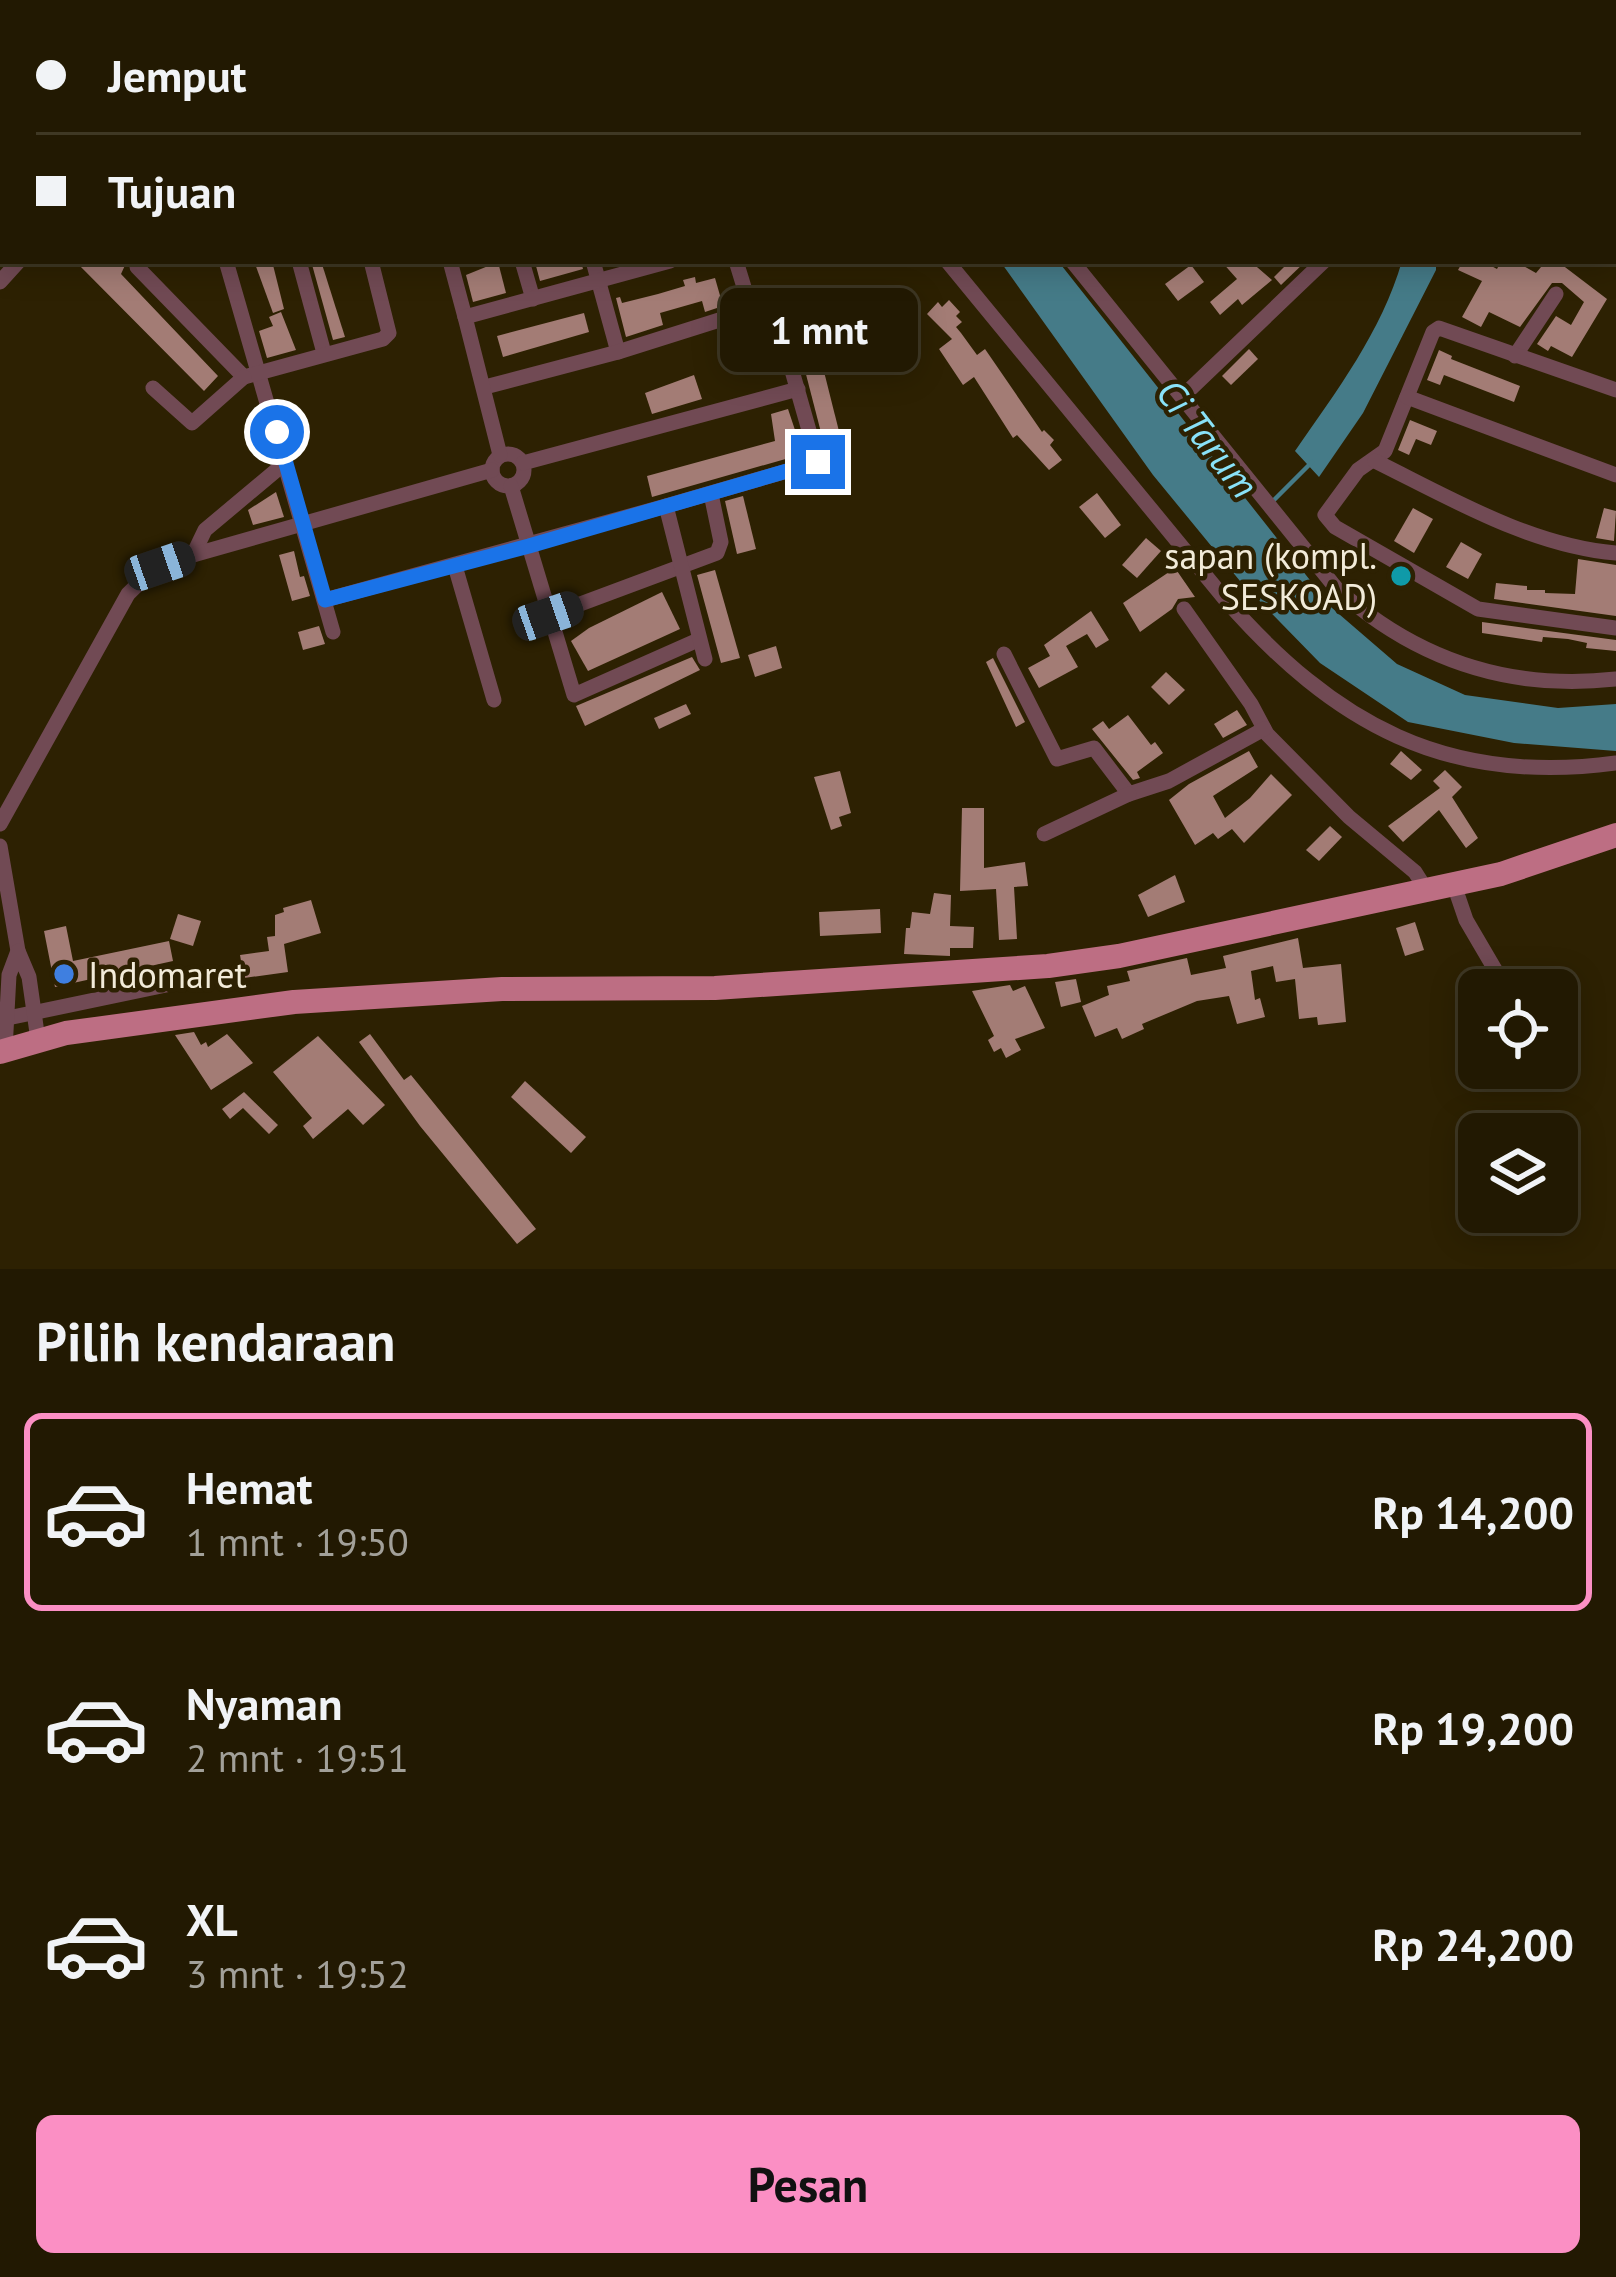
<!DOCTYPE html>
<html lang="id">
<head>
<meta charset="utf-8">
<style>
  :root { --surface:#221902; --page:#2a220c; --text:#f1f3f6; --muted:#a2a099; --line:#3f3824; --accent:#fb8fc4 }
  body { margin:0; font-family:"PT Sans",sans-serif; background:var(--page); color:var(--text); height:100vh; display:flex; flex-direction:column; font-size:45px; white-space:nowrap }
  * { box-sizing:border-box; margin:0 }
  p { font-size:39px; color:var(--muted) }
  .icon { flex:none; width:66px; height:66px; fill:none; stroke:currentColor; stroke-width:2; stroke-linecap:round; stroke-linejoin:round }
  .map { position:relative; height:1269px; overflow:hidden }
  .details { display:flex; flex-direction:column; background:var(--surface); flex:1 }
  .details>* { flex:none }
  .hud { position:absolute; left:0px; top:0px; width:1617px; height:264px; box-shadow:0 6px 30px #0003,0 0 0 3px var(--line); display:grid; align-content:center; height:264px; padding:0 36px; background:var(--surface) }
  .buttons { position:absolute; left:1458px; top:969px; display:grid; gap:24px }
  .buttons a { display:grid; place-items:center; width:120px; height:120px; border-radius:18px; background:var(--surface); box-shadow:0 6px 30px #0003,0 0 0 3px var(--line); font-size:60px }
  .end { position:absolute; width:54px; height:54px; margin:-27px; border:15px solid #1a73e8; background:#fff; box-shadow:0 0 0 6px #fff }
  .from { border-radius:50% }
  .bubble { position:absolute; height:84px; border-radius:18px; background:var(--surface); box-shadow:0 6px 30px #0003,0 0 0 3px var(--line); font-size:39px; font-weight:700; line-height:84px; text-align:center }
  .car { position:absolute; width:36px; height:72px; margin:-36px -18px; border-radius:15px; box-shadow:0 0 9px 3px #0007; background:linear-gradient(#222 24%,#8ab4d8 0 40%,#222 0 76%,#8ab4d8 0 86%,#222 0) }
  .hud b { display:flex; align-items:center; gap:42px; height:114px; font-size:45px }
  .hud b+b { border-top:3px solid var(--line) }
  .hud i { width:30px; height:30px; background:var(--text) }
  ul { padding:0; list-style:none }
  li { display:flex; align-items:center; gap:36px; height:198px; margin:0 24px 18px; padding:0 12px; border:6px solid transparent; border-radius:18px }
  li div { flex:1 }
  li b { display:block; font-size:45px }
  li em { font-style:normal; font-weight:700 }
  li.current { border-color:var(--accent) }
  li>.icon { width:108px; height:108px; stroke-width:1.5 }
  h2 { padding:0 36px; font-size:54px; line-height:144px }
  .primary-button { display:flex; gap:24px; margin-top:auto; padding:24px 36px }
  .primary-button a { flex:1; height:138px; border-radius:18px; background:var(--accent); color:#111; font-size:48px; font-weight:700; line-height:138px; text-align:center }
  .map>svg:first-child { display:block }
  .water { fill:#457b88 }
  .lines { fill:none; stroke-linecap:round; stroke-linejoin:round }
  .stream { stroke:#457b88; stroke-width:4.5 }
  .building { fill:#a37c75 }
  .street { stroke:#714a54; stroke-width:15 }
  .secondary { stroke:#9c5f6e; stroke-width:21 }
  .primary { stroke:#bd6e83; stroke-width:24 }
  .route { stroke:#1a73e8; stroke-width:15 }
  .culture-dot { fill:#0f9aa8; stroke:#2d2102; stroke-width:4.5 }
  .shop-dot { fill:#3f7fe0; stroke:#2d2102; stroke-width:4.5 }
  .labels { text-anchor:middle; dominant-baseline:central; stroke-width:9; stroke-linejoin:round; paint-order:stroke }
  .poi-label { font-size:36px; fill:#f2ebd9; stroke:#2d2102; text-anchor:end }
  .water-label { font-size:39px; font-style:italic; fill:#89e2f8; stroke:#2d2102 }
</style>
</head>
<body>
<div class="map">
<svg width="1616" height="1269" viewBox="0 0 1616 1269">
  <rect width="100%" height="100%" fill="#2d2102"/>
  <g class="water">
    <polygon points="1000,261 1058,261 1332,608 1397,664 1465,695 1558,708 1616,704 1616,751 1514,743 1408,722 1320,663 1240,581 1153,475"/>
    <path d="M 1402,261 L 1436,261 L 1436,270 L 1363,413 L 1319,477 L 1295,451 C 1336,392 1382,331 1402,261 Z"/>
  </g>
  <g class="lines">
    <polyline class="stream" points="1273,501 1312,462"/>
  </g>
  <g class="building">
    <polygon points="75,261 127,261 121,274 218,376 204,391"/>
    <polygon points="254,261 272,261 284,309 273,313"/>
    <polygon points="311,261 321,261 345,337 333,340"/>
    <polygon points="545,261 581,261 583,269 540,281 536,266"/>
    <polygon points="1221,261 1250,261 1272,280 1242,305 1238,299 1220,315 1210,302 1237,279"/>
    <polygon points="1290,261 1306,261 1281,285 1274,277"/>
    <polygon points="1463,261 1482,261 1497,269 1501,261 1515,261 1536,273 1546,261 1557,261 1607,299 1572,357 1551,346 1548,351 1537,344 1556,316 1571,325 1584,302 1562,283 1552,283 1520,327 1489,312 1481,327 1462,317 1482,281 1458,270"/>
    <polygon points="498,262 506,293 473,302 466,275"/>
    <polygon points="1191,265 1204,282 1178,301 1165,284"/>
    <polygon points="695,277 696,283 715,278 723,306 705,312 702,301 660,313 663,325 626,337 616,298 620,297 622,303 658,294 685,286 683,280"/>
    <polygon points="949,300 960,312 956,316 962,322 956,327 961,333 977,355 985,349 1042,432 1044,430 1054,440 1050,445 1062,460 1049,470 1017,435 1013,438 974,377 963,385 939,349 952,339 927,314 938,302 942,307"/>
    <polygon points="884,302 898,316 892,322 900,330 885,345 863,323"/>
    <polygon points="281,312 296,350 267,358 259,331 273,326 269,317"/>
    <polygon points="584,313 589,332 503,357 497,336"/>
    <polygon points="811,320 849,471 832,475 793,324"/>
    <polygon points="763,330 773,368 752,374 747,334"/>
    <polygon points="1249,349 1258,359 1231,385 1222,376"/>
    <polygon points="1439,350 1452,356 1451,359 1520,386 1514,402 1444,375 1440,385 1427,380"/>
    <polygon points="694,375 702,399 652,414 645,393"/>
    <polygon points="788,409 803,454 652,497 647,476 775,441 771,414"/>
    <polygon points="1410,420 1437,431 1431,445 1416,439 1409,455 1398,450"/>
    <polygon points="276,492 284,517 253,525 248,510"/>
    <polygon points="1097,493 1121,525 1105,538 1079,507"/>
    <polygon points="743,496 756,549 737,554 725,501"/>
    <polygon points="1413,508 1433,519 1414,553 1394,541"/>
    <polygon points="1604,508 1616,511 1614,541 1596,538"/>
    <polygon points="1146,538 1161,551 1137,578 1122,565"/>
    <polygon points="1461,542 1482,554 1468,579 1446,567"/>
    <polygon points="294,551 300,577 304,576 310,596 292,601 279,555"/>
    <polygon points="1578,559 1616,565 1616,616 1494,599 1496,583 1527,586 1527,590 1545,590 1545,593 1575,594"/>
    <polygon points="1175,568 1195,597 1178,599 1172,609 1140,632 1123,603"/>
    <polygon points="715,570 740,658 721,663 697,575"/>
    <polygon points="662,592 680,629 588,671 571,641 589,628"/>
    <polygon points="1091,611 1109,640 1096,648 1087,634 1066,646 1078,667 1039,688 1028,668 1050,656 1044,645"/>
    <polygon points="1482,622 1616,640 1616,651 1586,648 1587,643 1568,639 1543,637 1542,642 1482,633"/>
    <polygon points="319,626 325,644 303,650 298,632"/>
    <polygon points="776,646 782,668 755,677 748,655"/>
    <polygon points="692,657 700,670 585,726 576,706"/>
    <polygon points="993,658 1025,722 1016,727 986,662"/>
    <polygon points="1166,672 1185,690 1169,705 1151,687"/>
    <polygon points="686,704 691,714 659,729 654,718"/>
    <polygon points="1237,710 1247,725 1223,738 1214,724"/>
    <polygon points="1128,715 1151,745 1155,742 1163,753 1137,772 1140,778 1133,780 1092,729 1103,721 1109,729"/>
    <polygon points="1249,751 1258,767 1213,796 1225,818 1250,798 1271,774 1292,795 1244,843 1232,829 1218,839 1213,833 1195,845 1169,800 1189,784"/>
    <polygon points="1401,751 1422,770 1411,780 1390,764"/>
    <polygon points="1445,770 1462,787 1452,797 1478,838 1466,848 1439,810 1403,842 1388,826 1440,788 1433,781"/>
    <polygon points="840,771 851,813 839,817 842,826 831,830 814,777"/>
    <polygon points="962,808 984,808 984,868 1025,862 1028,886 1014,887 1017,939 999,940 996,889 960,891"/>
    <polygon points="1330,826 1342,837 1319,861 1306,850"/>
    <polygon points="1175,875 1185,902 1148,917 1138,895"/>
    <polygon points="934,893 951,895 950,926 974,927 973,948 950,948 950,956 904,954 906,928 910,928 912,912 930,914"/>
    <polygon points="311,900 321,933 284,944 288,972 244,978 240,955 269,951 267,937 275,936 275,915 284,912 283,908"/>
    <polygon points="880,909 881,933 820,936 819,912"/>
    <polygon points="178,914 201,921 193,946 170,939"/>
    <polygon points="1415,922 1424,950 1405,956 1396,928"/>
    <polygon points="66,926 73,961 169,941 173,961 55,987 44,931"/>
    <polygon points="1298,938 1303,968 1341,964 1346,1022 1318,1025 1317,1017 1299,1019 1295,979 1276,982 1273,966 1251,971 1255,1000 1260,998 1265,1017 1237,1024 1229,996 1197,1001 1142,1024 1144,1029 1122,1039 1117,1028 1095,1037 1082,1006 1109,995 1107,986 1130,981 1127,971 1187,958 1191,975 1226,968 1223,956"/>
    <polygon points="1076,979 1081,1002 1061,1007 1055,982"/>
    <polygon points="1010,985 1013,991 1025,986 1045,1028 1015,1039 1021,1050 1006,1058 1001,1048 994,1052 988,1040 994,1036 972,991"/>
    <polygon points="194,1032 201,1045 206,1042 208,1047 227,1034 253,1063 211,1090 175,1035"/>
    <polygon points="370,1034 404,1080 411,1075 536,1229 517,1244 420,1126 359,1042"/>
    <polygon points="318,1036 385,1105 363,1125 348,1109 313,1139 303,1126 312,1118 273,1072"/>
    <polygon points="525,1081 586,1137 571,1153 511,1097"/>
    <polygon points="244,1092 278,1125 269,1134 243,1108 230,1119 222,1109"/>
  </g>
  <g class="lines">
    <g class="street">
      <polyline points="126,0 128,3"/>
      <polyline points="521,0 536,3"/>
      <polyline points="197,3 204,0"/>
      <polyline points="1185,3 1188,0"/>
      <polyline points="0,143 3,140"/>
      <polyline points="226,261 333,632"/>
      <polyline points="299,261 324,353"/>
      <polyline points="450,261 465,317"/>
      <polyline points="522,261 533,299"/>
      <polyline points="593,261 618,352"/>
      <path d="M 947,261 L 1224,598 C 1334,724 1446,786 1616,763"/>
      <path d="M 1072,261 L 1336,588 C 1416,660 1509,691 1616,679"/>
      <polyline points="137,267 244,377 383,339 389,333 371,261"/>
      <polyline points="0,282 19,261"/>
      <polyline points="1515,356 1556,294"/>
      <polyline points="485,387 618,352 751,310 736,261"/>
      <polyline points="153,388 192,423 244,377"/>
      <polyline points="1616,390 1439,328 1433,332 1385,451 1358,470 1325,515 1335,527 1478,609 1616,628"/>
      <polyline points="1184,395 1324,261"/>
      <polyline points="1407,397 1616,475"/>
      <circle cx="508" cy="470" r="16"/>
      <polyline points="500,455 465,317 670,261"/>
      <path d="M 1375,461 C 1450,498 1531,546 1616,553"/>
      <polyline points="523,463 798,389"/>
      <polyline points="511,486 574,695 698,640"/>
      <polyline points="193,555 205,530 285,463"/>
      <polyline points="455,566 494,700"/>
      <polyline points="325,600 666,506"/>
      <polyline points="1184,609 1251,704 1267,734 1349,817 1415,872 1427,891"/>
      <polyline points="548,616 717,553 721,542 711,494"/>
      <polyline points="1004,654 1057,759 1094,748 1129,794 1169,781 1264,729"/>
      <polyline points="705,659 666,506 818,462 777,318 767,309 751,310"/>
      <path d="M 0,824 L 128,594 C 148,573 166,565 193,555 L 492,470"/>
      <polyline points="1044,834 1129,794"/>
      <polyline points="0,846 18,951"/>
      <polyline points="1454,885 1466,920 1507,990"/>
      <polyline points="3,1019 171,984"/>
      <polyline points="5,1050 9,975 18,951 29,977 38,1040"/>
    </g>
    <g class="secondary">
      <polyline points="1470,0 1474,3"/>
      <polyline points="1614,102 1616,103"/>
    </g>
    <polyline class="primary" points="0,1052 66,1033 294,1002 502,989 715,988 1048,966 1119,956 1501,874 1616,835"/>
  </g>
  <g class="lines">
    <polyline class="route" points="277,432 325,600 529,546 818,462"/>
  </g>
  <circle class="culture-dot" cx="1401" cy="576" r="12"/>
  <circle class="shop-dot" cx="64" cy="974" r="12"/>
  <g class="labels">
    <g class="poi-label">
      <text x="1377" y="555">sapan (kompl.<tspan x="1377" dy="41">SESKOAD)</tspan></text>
      <text x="88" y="974" text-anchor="start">Indomaret</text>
    </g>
    <g class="water-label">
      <text transform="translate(1208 438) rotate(52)">Ci Tarum</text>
    </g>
  </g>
</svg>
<div class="buttons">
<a><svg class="icon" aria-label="locate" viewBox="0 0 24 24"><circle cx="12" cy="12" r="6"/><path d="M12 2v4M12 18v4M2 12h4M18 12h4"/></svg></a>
<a><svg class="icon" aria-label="layers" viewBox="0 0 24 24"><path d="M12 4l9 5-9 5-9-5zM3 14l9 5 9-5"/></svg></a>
</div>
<i class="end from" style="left:277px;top:432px"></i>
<i class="end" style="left:818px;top:462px"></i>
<div class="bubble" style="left:720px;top:288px;width:198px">1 mnt</div>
<i class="car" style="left:160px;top:566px;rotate:71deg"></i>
<i class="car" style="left:548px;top:616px;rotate:71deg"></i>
<div class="hud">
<b><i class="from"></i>Jemput</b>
<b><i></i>Tujuan</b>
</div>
</div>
<section class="details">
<h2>Pilih kendaraan</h2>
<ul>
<li class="current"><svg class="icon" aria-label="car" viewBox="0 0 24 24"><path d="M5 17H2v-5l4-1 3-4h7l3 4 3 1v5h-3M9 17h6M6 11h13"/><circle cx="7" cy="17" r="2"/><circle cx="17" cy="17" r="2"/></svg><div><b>Hemat</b><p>1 mnt · 19:50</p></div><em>Rp 14,200</em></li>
<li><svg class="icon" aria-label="car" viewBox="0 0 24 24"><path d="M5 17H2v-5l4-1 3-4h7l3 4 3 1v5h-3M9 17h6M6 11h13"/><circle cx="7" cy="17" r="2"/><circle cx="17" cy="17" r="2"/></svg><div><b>Nyaman</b><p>2 mnt · 19:51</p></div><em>Rp 19,200</em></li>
<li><svg class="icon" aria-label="car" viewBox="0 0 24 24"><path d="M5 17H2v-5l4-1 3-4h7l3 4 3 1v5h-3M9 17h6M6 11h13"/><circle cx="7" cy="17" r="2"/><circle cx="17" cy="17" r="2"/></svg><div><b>XL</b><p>3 mnt · 19:52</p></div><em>Rp 24,200</em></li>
</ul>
<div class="primary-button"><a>Pesan</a></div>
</section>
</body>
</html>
